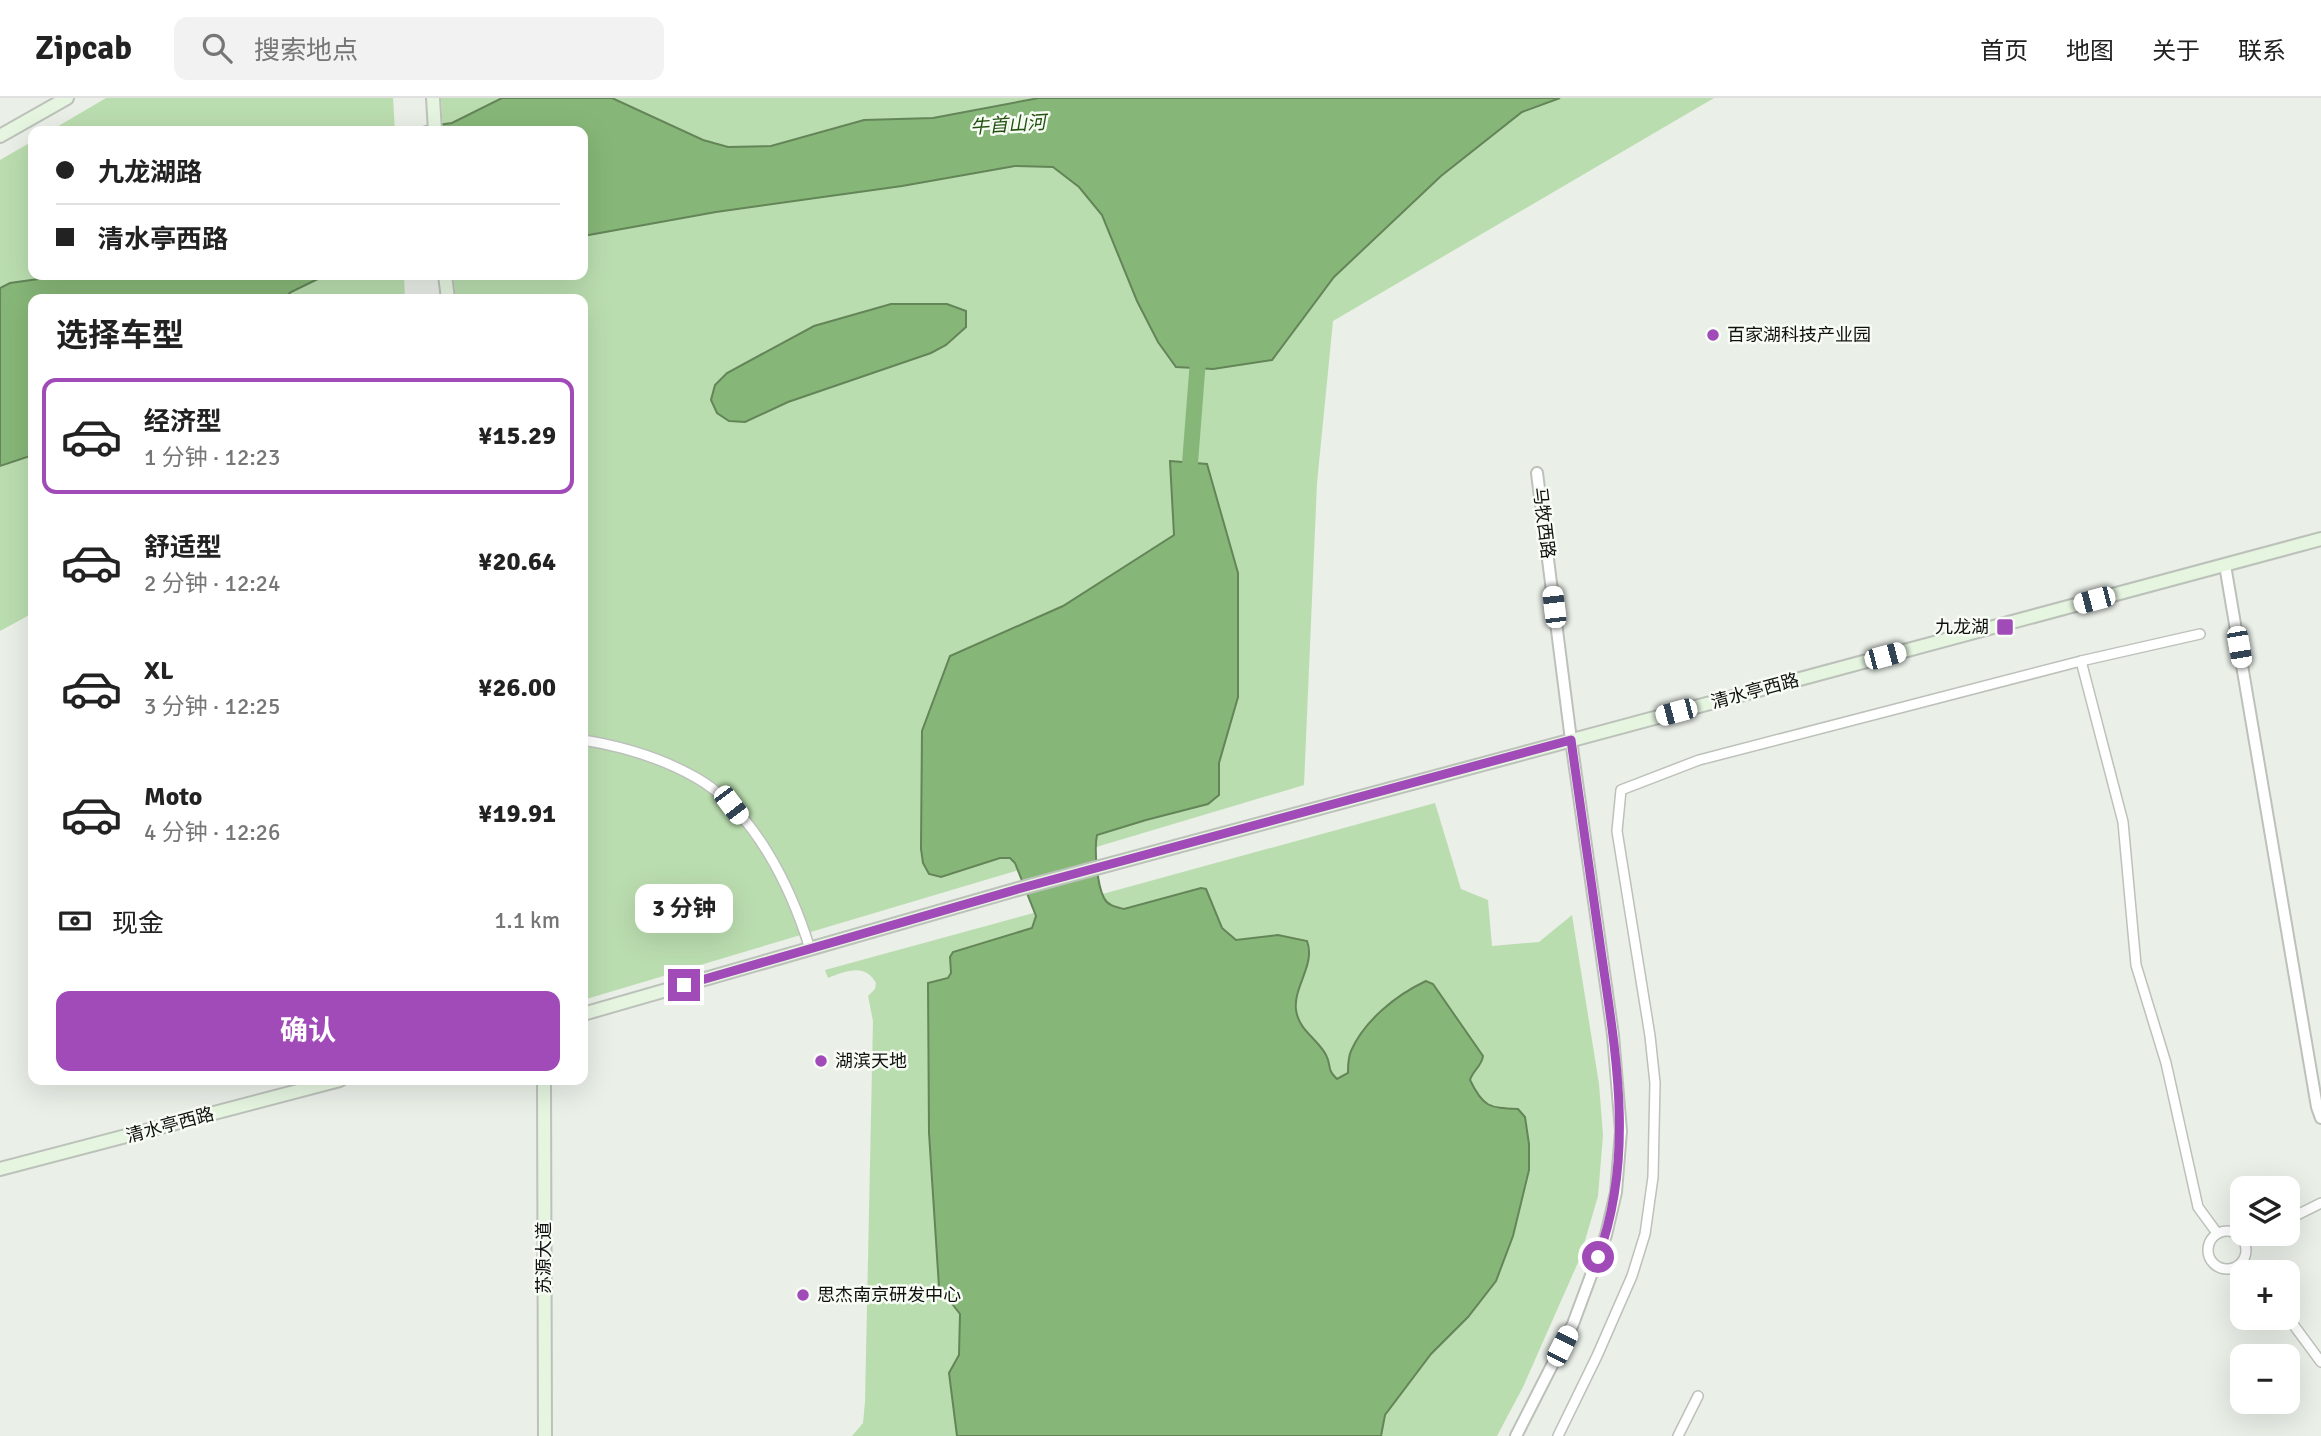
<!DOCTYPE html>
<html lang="zh">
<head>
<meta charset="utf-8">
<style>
  :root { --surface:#fff; --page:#f2f2f2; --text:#222; --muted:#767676; --line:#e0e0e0; --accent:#a14bb9 }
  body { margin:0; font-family:Signika,"Noto Sans SC",sans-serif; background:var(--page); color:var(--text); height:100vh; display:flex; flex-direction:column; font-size:26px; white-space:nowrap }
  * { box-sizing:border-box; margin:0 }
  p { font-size:23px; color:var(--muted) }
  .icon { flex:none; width:38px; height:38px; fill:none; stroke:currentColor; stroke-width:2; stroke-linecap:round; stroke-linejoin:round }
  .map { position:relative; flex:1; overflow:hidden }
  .side { position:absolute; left:28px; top:196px; width:560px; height:791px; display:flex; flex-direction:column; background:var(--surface); border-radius:14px; box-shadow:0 7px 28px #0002 }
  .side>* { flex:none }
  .guide { position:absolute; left:28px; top:28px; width:560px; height:154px; border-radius:14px; box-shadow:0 7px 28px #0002; display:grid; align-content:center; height:154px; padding:0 28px; background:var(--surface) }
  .tools { position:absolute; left:2230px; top:1078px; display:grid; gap:14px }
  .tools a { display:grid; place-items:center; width:70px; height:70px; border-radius:14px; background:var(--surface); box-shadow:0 7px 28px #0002; font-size:35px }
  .end { position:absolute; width:32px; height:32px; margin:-16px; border:9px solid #a14bb9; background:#fff; box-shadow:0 0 0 4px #fff }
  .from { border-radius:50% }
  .bubble { position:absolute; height:49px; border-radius:14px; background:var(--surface); box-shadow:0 7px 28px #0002; font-size:23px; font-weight:700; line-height:49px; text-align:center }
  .car { position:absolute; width:21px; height:42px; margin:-21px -10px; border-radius:9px; box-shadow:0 0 5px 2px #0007; background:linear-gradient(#fff 24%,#345 0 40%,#fff 0 76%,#345 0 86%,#fff 0) }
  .guide b { display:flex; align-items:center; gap:24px; height:66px; font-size:26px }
  .guide b+b { border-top:2px solid var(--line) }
  .guide i { width:18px; height:18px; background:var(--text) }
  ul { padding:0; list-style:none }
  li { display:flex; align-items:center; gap:21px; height:116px; margin:0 14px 10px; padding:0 14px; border:4px solid transparent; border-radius:14px }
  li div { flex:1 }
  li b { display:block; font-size:26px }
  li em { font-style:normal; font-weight:700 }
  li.selected { border-color:var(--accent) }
  li>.icon { width:63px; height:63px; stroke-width:1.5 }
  h2 { padding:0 28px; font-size:32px; line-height:84px }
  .pay { display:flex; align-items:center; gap:18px; height:77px; padding:0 28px; font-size:26px }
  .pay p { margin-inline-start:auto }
  .action { display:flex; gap:14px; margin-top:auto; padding:14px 28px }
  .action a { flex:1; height:80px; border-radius:14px; background:var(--accent); color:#fff; font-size:28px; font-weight:700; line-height:80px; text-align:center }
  header { display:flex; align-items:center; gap:42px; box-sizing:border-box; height:98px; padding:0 35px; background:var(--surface); border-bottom:2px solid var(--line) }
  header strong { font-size:33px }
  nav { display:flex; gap:38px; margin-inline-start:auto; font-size:24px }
  .search { width:490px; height:63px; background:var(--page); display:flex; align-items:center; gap:18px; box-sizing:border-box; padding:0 24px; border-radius:14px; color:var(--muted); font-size:26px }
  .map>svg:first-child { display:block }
  .green { fill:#baddaf }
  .water { fill:#87b778; stroke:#638558; stroke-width:2 }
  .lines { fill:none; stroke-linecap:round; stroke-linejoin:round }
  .river { stroke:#87b778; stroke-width:16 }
  .minor-casing { stroke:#bcc1ba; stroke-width:12 }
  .tertiary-casing { stroke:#bcc1ba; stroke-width:14 }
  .secondary-casing { stroke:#bcc1ba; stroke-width:16 }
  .minor { stroke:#fff; stroke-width:9 }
  .tertiary { stroke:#fff; stroke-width:10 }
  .secondary { stroke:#e5f5e0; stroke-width:12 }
  .route { stroke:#a14bb9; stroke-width:9 }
  .poi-dot { fill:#a14bb9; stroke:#f7fcf5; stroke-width:2.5 }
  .labels { text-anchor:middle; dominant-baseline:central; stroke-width:5; stroke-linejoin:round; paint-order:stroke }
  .poi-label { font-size:18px; fill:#0f110f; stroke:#f7fcf5; text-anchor:start }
  .street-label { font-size:18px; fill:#0f110f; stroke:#f7fcf5 }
  .water-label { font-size:19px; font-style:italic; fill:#235110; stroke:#f7fcf5 }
</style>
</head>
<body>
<header>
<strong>Zipcab</strong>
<div class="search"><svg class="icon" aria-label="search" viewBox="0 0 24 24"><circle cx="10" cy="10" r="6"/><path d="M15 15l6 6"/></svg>搜索地点</div>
<nav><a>首页</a><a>地图</a><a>关于</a><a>联系</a></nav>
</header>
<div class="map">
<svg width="2321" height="1338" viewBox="0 0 2321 1338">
  <rect width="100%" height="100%" fill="#eaefe8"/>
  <g class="green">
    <polygon points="106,0 393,0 395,33 50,33"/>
    <polygon points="441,0 1714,0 1333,223 1317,385 1304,687 583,902 583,201 456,201 453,177 583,177 583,33 443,33"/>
    <polygon points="33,43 33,177 404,177 405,201 33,201 33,515 0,533 0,62"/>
    <path d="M 1435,705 L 1461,791 L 1488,802 L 1492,848 L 1539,844 L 1572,817 L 1599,986 L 1603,1037 L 1598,1098 L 1580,1160 L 1523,1289 L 1497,1338 L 852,1338 L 863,1325 L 865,1304 L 873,923 L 868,898 L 875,891 L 876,885 C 865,865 846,873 828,880 L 825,872 Z"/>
  </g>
  <g class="water">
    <polygon points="502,0 612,0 703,42 728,49 771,48 864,22 933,20 1039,0 1560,0 1522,14 1441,78 1334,179 1272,262 1213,271 1176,269 1158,244 1137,203 1102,117 1079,89 1053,69 1015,68 902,88 716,114 583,138 583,33 393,33 452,25"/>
    <polygon points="67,177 326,177 291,194 283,201 33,201 33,357 0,368 0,190 10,185"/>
    <polygon points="891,206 947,206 966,213 966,229 946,247 931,255 788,304 745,324 729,323 717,315 711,302 715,287 727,275 814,228"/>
    <path d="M 1170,363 L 1207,366 L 1238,475 L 1238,599 L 1219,665 L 1219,697 L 1208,706 L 1146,722 L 1097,737 C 1094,751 1097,787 1104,800 C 1108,808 1116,809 1124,811 L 1201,790 L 1206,791 L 1222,830 L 1236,842 L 1278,837 L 1307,843 C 1316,866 1293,889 1296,912 C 1299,933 1317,940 1326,957 C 1332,968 1326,971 1337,981 L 1348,975 C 1348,968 1348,960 1351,953 C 1364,923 1396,897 1426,883 L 1433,886 L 1483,958 C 1482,968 1473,972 1470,982 C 1483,1009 1489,1010 1518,1011 L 1525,1019 L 1529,1046 L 1529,1072 L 1513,1138 L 1496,1183 L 1468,1219 L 1431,1256 L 1385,1317 L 1381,1338 L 957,1338 L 949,1275 L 959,1257 L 960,1216 L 939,1189 L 929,1035 L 928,885 L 948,880 L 951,875 L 950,859 L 953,854 L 1032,830 L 1036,818 L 1015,765 L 1010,760 L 1000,760 L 941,779 L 929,776 L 923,765 L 921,751 L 922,633 L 950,558 L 1063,508 L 1174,437 Z"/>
  </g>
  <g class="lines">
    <polyline class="river" points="1190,365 1199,249"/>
    <defs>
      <g id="minor">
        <polyline points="2081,563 2123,724 2136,867 2166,965 2198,1109 2217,1135"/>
        <path d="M 583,642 C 621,648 661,660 695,679 C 754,712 791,789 810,851"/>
        <polyline points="2287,1122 2321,1105"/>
        <circle cx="2227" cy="1152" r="19"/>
        <polyline points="2244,1142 2258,1136"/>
        <polyline points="2287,1218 2321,1264"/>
        <polyline points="1558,1338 1597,1258 1632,1178 1645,1136 1653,1079 1655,985 1650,938 1617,733 1621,692 1699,662 2081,563 2200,536"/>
        <polyline points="1678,1338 1698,1298"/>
      </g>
      <g id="tertiary">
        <polyline points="2225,467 2317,1009 2321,1020"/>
        <polyline points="1516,1338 1573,1226 1606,1137 1616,1094 1621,1033 1613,937 1571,642 1537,375"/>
      </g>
      <g id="secondary">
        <polyline points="433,0 435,33"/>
        <polyline points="0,38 67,0"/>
        <polyline points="445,177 448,201"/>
        <polyline points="583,916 1018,791 2321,441"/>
        <polyline points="544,982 545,1338"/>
        <polyline points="0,1071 340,982"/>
      </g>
    </defs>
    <use href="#minor" class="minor-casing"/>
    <use href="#tertiary" class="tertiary-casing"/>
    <use href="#secondary" class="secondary-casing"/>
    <use href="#minor" class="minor"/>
    <use href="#tertiary" class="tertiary"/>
    <use href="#secondary" class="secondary"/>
  </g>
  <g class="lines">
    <path class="route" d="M 684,887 L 1018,791 L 1571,642 C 1581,713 1591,783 1601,853 C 1616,957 1635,1058 1598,1159"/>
  </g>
  <g class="poi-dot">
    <circle cx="1713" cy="237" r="7"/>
    <rect x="1996" y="520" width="18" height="18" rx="3.5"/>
    <circle cx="821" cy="963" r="7"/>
    <circle cx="803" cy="1197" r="7"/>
  </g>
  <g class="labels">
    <g class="poi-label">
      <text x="1727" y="237">百家湖科技产业园</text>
      <text x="1989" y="529" text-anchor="end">九龙湖</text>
      <text x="835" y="963">湖滨天地</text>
      <text x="817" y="1197">思杰南京研发中心</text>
    </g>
    <g class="street-label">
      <text transform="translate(1544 425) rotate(83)">马牧西路</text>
      <text transform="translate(1755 593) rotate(-15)">清水亭西路</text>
      <text transform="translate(170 1027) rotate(-15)">清水亭西路</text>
      <text transform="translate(544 1160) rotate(-90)">苏源大道</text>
    </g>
    <g class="water-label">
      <text transform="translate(1008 27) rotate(-4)">牛首山河</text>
    </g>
  </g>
</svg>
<div class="tools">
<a><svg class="icon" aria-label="layers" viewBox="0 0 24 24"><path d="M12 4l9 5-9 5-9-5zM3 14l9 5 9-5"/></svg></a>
<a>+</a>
<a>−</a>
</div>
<i class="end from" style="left:1598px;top:1159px"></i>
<i class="end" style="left:684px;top:887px"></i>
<div class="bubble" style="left:635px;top:786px;width:98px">3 分钟</div>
<i class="car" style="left:2094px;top:502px;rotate:255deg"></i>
<i class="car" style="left:1554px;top:509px;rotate:353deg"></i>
<i class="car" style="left:2239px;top:549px;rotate:170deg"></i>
<i class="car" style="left:1885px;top:558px;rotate:75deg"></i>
<i class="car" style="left:1676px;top:614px;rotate:255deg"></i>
<i class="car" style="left:731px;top:707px;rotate:143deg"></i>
<i class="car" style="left:1562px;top:1248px;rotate:27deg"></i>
<div class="guide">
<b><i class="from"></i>九龙湖路</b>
<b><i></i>清水亭西路</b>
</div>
<section class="side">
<h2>选择车型</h2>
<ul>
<li class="selected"><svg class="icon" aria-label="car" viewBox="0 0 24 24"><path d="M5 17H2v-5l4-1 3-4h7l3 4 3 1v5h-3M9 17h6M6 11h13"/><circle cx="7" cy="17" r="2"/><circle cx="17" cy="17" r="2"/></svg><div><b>经济型</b><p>1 分钟 · 12:23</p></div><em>¥15.29</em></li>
<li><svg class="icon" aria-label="car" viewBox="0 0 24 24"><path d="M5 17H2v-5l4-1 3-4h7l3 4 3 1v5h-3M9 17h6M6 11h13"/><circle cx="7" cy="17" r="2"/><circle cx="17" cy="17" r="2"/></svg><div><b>舒适型</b><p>2 分钟 · 12:24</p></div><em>¥20.64</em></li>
<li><svg class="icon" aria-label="car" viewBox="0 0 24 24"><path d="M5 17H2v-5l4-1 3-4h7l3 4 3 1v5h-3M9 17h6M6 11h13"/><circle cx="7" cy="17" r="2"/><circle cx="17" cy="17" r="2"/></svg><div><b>XL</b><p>3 分钟 · 12:25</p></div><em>¥26.00</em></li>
<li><svg class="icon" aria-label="car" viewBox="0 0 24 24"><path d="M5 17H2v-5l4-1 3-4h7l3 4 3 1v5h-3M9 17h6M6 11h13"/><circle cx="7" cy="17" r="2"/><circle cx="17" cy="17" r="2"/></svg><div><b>Moto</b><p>4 分钟 · 12:26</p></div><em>¥19.91</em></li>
</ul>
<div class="pay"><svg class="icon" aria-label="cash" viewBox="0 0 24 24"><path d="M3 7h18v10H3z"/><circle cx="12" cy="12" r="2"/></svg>现金<p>1.1 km</p></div>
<div class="action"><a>确认</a></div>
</section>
</div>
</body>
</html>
